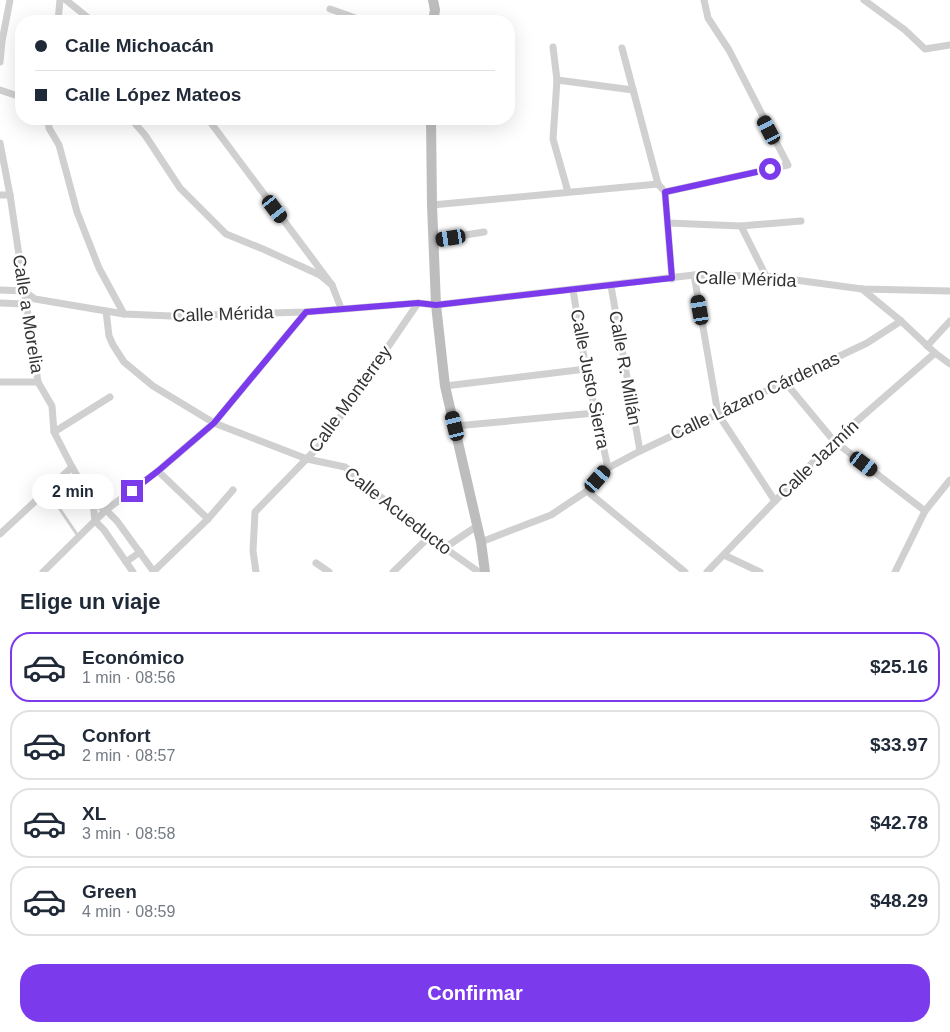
<!DOCTYPE html>
<html lang="es">
<head>
<meta charset="utf-8">
<style>
  :root { --surface:#fff; --page:#f6f6f7; --text:#1f2937; --muted:#747a83; --line:#e0e1e3; --accent:#7c3aed }
  body { margin:0; font-family:Arial,sans-serif; background:var(--page); color:var(--text); height:100vh; display:flex; flex-direction:column; font-size:19px; white-space:nowrap }
  * { box-sizing:border-box; margin:0 }
  p { font-size:16px; color:var(--muted) }
  .icon { flex:none; width:28px; height:28px; fill:none; stroke:currentColor; stroke-width:2; stroke-linecap:round; stroke-linejoin:round }
  .map { position:relative; height:572px; overflow:hidden }
  .side { display:flex; flex-direction:column; background:var(--surface); flex:1 }
  .side>* { flex:none }
  .top-card { position:absolute; left:15px; top:15px; width:500px; height:110px; border-radius:20px; box-shadow:0 5px 20px #0002; display:grid; align-content:center; height:110px; padding:0 20px; background:var(--surface) }
  .end { position:absolute; width:22px; height:22px; margin:-11px; border:6px solid #7c3aed; background:#fff; box-shadow:0 0 0 2px #fff }
  .from { border-radius:50% }
  .bubble { position:absolute; height:35px; border-radius:18px; background:var(--surface); box-shadow:0 5px 20px #0002; font-size:16px; font-weight:600; line-height:35px; text-align:center }
  .car { position:absolute; width:15px; height:30px; margin:-15px -8px; border-radius:6px; box-shadow:0 0 4px 1px #0007; background:linear-gradient(#222 24%,#8ab4d8 0 40%,#222 0 76%,#8ab4d8 0 86%,#222 0) }
  .top-card b { display:flex; align-items:center; gap:18px; height:48px; font-size:19px }
  .top-card b+b { border-top:1px solid var(--line) }
  .top-card i { width:12px; height:12px; background:var(--text) }
  ul { padding:0; list-style:none }
  li { display:flex; align-items:center; gap:15px; height:70px; margin:0 10px 8px; padding:0 10px; border:2px solid var(--line); border-radius:20px }
  li div { flex:1 }
  li b { display:block; font-size:19px }
  li em { font-style:normal; font-weight:600 }
  li.selected { border-color:var(--accent) }
  li>.icon { width:45px; height:45px; stroke-width:1.5 }
  h2 { padding:0 20px; font-size:22px; line-height:60px }
  .button { display:flex; gap:10px; margin-top:auto; padding:10px 20px }
  .button a { flex:1; height:58px; border-radius:20px; background:var(--accent); color:#fff; font-size:20px; font-weight:600; line-height:58px; text-align:center }
  .map>svg:first-child { display:block }
  .lines { fill:none; stroke-linecap:round; stroke-linejoin:round }
  .lane { stroke:#d0d0d0; stroke-width:3 }
  .street { stroke:#d0d0d0; stroke-width:7 }
  .secondary { stroke:#bdbdbd; stroke-width:10 }
  .route { stroke:#7c3aed; stroke-width:6 }
  .labels { text-anchor:middle; dominant-baseline:central; stroke-width:5; stroke-linejoin:round; paint-order:stroke }
  .street-label { font-size:18px; fill:#333; stroke:#fff }
</style>
</head>
<body>
<div class="map">
<svg width="950" height="572" viewBox="0 0 950 572">
  <rect width="100%" height="100%" fill="#fff"/>
  <g class="lines">
    <polyline class="lane" points="47,490 78,536"/>
    <g class="street">
      <polyline points="66,0 92,21"/>
      <polyline points="864,0 905,30 925,49 950,45"/>
      <polyline points="330,9 364,21"/>
      <polyline points="58,21 60,0"/>
      <polyline points="553,47 557,80 553,139 568,192"/>
      <polyline points="622,48 658,184"/>
      <polyline points="0,62 2,41 10,0"/>
      <polyline points="557,80 633,90"/>
      <polyline points="0,90 21,97"/>
      <polyline points="48,119 49,128 59,145 77,212 99,268 124,314"/>
      <polyline points="131,119 145,135 180,188 226,234 263,249 320,275 332,285"/>
      <polyline points="208,119 332,285 341,308"/>
      <polyline points="0,143 10,195 38,382 52,406 54,432 72,467 93,503 95,521 104,530 133,572"/>
      <polyline points="665,192 672,279"/>
      <polyline points="0,195 10,195"/>
      <polyline points="432,205 658,184 665,192 788,165 729,50 708,18 704,0"/>
      <polyline points="668,223 741,226 801,221"/>
      <polyline points="741,226 766,276"/>
      <polyline points="434,240 484,232"/>
      <polyline points="694,275 718,414 775,501"/>
      <polyline points="611,286 640,451"/>
      <polyline points="862,289 901,321 935,353 950,364"/>
      <polyline points="0,290 24,291 35,299 124,314 171,316 306,312 418,303 436,305 694,275 766,276 862,289 950,291"/>
      <polyline points="573,290 586,369 608,468"/>
      <polyline points="0,303 26,304 29,303"/>
      <polyline points="106,311 109,336 113,345 124,362 153,386 214,423 307,459 345,467 429,537 479,572"/>
      <polyline points="927,346 950,321"/>
      <polyline points="0,382 38,382"/>
      <polyline points="785,382 834,441 925,511"/>
      <polyline points="445,386 586,369"/>
      <polyline points="455,426 595,413"/>
      <polyline points="54,432 110,397"/>
      <polyline points="158,471 208,519"/>
      <polyline points="587,491 685,572"/>
      <polyline points="93,503 106,510 117,521 154,572"/>
      <polyline points="0,534 72,467"/>
      <polyline points="481,542 551,515 587,491 608,468 640,451 867,343 901,321"/>
      <polyline points="443,549 477,526"/>
      <polyline points="724,555 760,572"/>
      <polyline points="126,562 140,552"/>
      <polyline points="316,563 329,572"/>
      <polyline points="154,571 208,519 233,490"/>
      <polyline points="43,572 106,510 158,471 214,423 306,312"/>
      <polyline points="256,572 253,551 255,512 323,442 418,303"/>
      <polyline points="393,572 429,537"/>
      <polyline points="707,572 775,501 834,441 935,353"/>
      <polyline points="895,572 925,511 950,480"/>
    </g>
    <g class="secondary">
      <polyline points="433,0 435,10 433,21"/>
      <polyline points="431,119 432,205 436,305 445,386 481,542 485,572"/>
    </g>
  </g>
  <g class="lines">
    <polyline class="route" points="132,491 158,471 214,423 306,312 418,303 436,305 672,278 665,192 770,169"/>
  </g>
  <g class="labels">
    <g class="street-label">
      <text transform="translate(746 279) rotate(2)">Calle Mérida</text>
      <text transform="translate(28 314) rotate(81)">Calle a Morelia</text>
      <text transform="translate(223 314) rotate(-2)">Calle Mérida</text>
      <text transform="translate(625 368) rotate(80)">Calle R. Millán</text>
      <text transform="translate(590 379) rotate(79)">Calle Justo Sierra</text>
      <text transform="translate(755 396) rotate(-25)">Calle Lázaro Cárdenas</text>
      <text transform="translate(350 399) rotate(-54)">Calle Monterrey</text>
      <text transform="translate(818 459) rotate(-44)">Calle Jazmín</text>
      <text transform="translate(398 511) rotate(38)">Calle Acueducto</text>
    </g>
  </g>
</svg>
<i class="end from" style="left:770px;top:169px"></i>
<i class="end" style="left:132px;top:491px"></i>
<div class="bubble" style="left:32px;top:474px;width:82px">2 min</div>
<i class="car" style="left:769px;top:130px;rotate:332deg"></i>
<i class="car" style="left:275px;top:209px;rotate:143deg"></i>
<i class="car" style="left:451px;top:238px;rotate:261deg"></i>
<i class="car" style="left:700px;top:310px;rotate:350deg"></i>
<i class="car" style="left:455px;top:426px;rotate:346deg"></i>
<i class="car" style="left:864px;top:464px;rotate:127deg"></i>
<i class="car" style="left:598px;top:479px;rotate:41deg"></i>
<div class="top-card">
<b><i class="from"></i>Calle Michoacán</b>
<b><i></i>Calle López Mateos</b>
</div>
</div>
<section class="side">
<h2>Elige un viaje</h2>
<ul>
<li class="selected"><svg class="icon" aria-label="car" viewBox="0 0 24 24"><path d="M5 17H2v-5l4-1 3-4h7l3 4 3 1v5h-3M9 17h6M6 11h13"/><circle cx="7" cy="17" r="2"/><circle cx="17" cy="17" r="2"/></svg><div><b>Económico</b><p>1 min · 08:56</p></div><em>$25.16</em></li>
<li><svg class="icon" aria-label="car" viewBox="0 0 24 24"><path d="M5 17H2v-5l4-1 3-4h7l3 4 3 1v5h-3M9 17h6M6 11h13"/><circle cx="7" cy="17" r="2"/><circle cx="17" cy="17" r="2"/></svg><div><b>Confort</b><p>2 min · 08:57</p></div><em>$33.97</em></li>
<li><svg class="icon" aria-label="car" viewBox="0 0 24 24"><path d="M5 17H2v-5l4-1 3-4h7l3 4 3 1v5h-3M9 17h6M6 11h13"/><circle cx="7" cy="17" r="2"/><circle cx="17" cy="17" r="2"/></svg><div><b>XL</b><p>3 min · 08:58</p></div><em>$42.78</em></li>
<li><svg class="icon" aria-label="car" viewBox="0 0 24 24"><path d="M5 17H2v-5l4-1 3-4h7l3 4 3 1v5h-3M9 17h6M6 11h13"/><circle cx="7" cy="17" r="2"/><circle cx="17" cy="17" r="2"/></svg><div><b>Green</b><p>4 min · 08:59</p></div><em>$48.29</em></li>
</ul>
<div class="button"><a>Confirmar</a></div>
</section>
</body>
</html>
